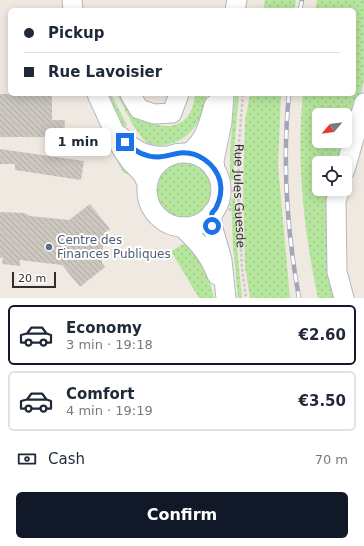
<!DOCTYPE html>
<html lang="en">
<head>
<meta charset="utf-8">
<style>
  :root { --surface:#fff; --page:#f2f2f3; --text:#1f2937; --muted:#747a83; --line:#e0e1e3; --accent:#111827 }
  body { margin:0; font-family:"DejaVu Sans",sans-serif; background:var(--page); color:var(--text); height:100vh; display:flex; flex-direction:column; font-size:15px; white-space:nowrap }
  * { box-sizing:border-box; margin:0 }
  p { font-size:13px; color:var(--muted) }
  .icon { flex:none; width:22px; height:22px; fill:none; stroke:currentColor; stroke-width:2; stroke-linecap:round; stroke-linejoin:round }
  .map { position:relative; height:298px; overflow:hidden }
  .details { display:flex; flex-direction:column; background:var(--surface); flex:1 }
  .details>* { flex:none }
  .guide { position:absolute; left:8px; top:8px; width:348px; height:88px; border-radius:6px; box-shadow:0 2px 10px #0003; display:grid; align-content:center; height:88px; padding:0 16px; background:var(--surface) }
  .needle { width:26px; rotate:241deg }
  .buttons { position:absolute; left:312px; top:108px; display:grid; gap:8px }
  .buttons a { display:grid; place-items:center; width:40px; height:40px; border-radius:6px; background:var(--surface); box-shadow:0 2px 10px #0003; font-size:20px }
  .scale { position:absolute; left:12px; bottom:10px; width:44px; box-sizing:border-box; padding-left:4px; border:2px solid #2e2e2e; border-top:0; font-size:11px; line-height:14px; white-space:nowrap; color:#2e2e2e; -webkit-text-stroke:3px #fff; paint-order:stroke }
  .end { position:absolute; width:18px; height:18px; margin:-9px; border:5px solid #1a73e8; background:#fff; box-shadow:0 0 0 2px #fff }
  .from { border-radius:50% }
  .bubble { position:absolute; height:28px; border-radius:6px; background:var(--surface); box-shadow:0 2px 10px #0003; font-size:13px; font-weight:600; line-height:28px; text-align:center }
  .guide b { display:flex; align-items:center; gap:14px; height:38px; font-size:15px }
  .guide b+b { border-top:1px solid var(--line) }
  .guide i { width:10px; height:10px; background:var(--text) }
  ul { padding:7px 0 0; list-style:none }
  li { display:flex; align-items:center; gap:12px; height:60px; margin:0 8px 6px; padding:0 8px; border:2px solid var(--line); border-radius:6px }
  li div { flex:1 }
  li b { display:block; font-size:15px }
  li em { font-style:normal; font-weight:600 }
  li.current { border-color:var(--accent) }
  li>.icon { width:36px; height:36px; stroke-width:1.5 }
  .pay { display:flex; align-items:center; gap:10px; height:44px; padding:0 16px; font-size:15px }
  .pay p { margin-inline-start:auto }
  .primary-button { display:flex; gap:8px; margin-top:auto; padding:8px 16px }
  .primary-button a { flex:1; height:46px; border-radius:6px; background:var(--accent); color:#fff; font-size:16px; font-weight:600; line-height:46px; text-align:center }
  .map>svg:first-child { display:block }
  .grass { fill:url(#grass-dots); fill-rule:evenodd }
  .building { fill:url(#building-back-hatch) }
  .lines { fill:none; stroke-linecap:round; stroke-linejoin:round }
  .minor-casing { stroke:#b4b7c1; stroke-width:21 }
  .path { stroke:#c9c9c9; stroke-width:2.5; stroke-dasharray:3 2; stroke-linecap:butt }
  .minor { stroke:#fff; stroke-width:19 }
  .rail-casing { stroke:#a3a6b8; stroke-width:4.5 }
  .rail { stroke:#fff; stroke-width:3; stroke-dasharray:9; stroke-linecap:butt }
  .route { stroke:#1a73e8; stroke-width:5 }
  .service-dot { fill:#5c6f8a; stroke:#fff; stroke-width:1.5 }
  .labels { text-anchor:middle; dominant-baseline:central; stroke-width:4; stroke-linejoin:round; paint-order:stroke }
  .street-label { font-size:12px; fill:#2e2e2e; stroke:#fff }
  .service-label { font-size:12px; fill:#4e5e75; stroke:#fff; text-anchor:start }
</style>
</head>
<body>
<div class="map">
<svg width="364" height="298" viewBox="0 0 364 298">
  <defs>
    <pattern id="grass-dots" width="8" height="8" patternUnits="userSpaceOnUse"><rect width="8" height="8" fill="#b6e59e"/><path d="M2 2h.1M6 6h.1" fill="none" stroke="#9dc588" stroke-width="1.8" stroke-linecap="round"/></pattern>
    <pattern id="building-back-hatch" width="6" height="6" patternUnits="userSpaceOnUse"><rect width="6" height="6" fill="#cbc7bf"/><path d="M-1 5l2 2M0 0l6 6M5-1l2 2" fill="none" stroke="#afaba4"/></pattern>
  </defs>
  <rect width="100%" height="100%" fill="#efe9e1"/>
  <g class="grass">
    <polygon points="265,0 296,0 294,10 263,10"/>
    <path d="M 317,0 L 364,0 L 364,81 L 342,163 L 319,163 L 319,189 L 335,189 L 339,298 L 318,298 C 304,233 296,160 303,94 L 354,94 L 354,10 L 315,10 ZM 319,115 L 345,115 L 345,141 L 319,141 Z"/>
    <polygon points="106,94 111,94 127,125 124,127"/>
    <path d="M 117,94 L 121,94 C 126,101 131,112 138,117 C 141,119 146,120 150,122 C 175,133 193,121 195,94 L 207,94 C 204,116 193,139 169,144 C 163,146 154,146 148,143 C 137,137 123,105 117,94 Z"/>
    <polygon points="235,94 239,94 234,151 234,179 230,180 230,150"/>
    <polygon points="250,94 281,94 278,166 290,298 250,298 245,267 243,188 245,121"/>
    <polygon points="98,128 103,128 133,171 127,174 123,172"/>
    <circle cx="184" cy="190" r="27"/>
    <polygon points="235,198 237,246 242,298 238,298 233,246 231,199"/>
    <polygon points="189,241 207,270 214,298 199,298 171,251"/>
  </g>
  <g class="building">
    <polygon points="0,94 52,94 52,120 65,120 64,137 0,137"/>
    <polygon points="0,149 84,161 81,180 15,170 15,164 0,164"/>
    <polygon points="90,204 110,229 104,233 102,263 105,267 80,287 62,265 20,260 20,266 2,264 3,258 0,258 0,212 24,213 30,216 69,220"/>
  </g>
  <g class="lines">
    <defs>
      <g id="minor">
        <polyline points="72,0 73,10"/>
        <polyline points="235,10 237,0"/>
        <polyline points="97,94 122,149 131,162 142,173 147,183"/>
        <polyline points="130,94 139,109 154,114 172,113 179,94"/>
        <path d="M 120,136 C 133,151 148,158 168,156"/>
        <path d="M 189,153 C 205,141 209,124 214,105"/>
        <circle cx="184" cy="190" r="37"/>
        <polyline points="215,170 214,161 222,122 224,94"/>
        <polyline points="345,170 364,103"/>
        <polyline points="340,189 336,201 337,272 344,298"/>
        <polyline points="212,213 212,225 222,260 226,298"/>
        <path d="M 182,227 C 198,242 209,254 217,275"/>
      </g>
    </defs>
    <use href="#minor" class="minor-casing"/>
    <g class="path">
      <path id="s1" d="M 243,94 L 239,143 L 238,190 L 242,268 L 246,298"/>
      <polyline points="229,178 230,211"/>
      <polyline points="221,193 238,190"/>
    </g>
    <use href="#minor" class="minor"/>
    <defs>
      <g id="rail">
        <polyline points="300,10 302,0"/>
        <path d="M 289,94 C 282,162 287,231 299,298"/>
      </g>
    </defs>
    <use href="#rail" class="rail-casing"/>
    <use href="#rail" class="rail"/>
  </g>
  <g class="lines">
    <path class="route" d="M 125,142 C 134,151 146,157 158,157 C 166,157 172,154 180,153 C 197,151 215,163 220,181 C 222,190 220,200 216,208 C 215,210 213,211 212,213 C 211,217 212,222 212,226"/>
  </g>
  <circle class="service-dot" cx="49" cy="247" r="4"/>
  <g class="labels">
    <g class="street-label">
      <text stroke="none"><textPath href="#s1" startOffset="102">Rue Jules Guesde</textPath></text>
    </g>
    <g class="service-label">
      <text x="57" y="240">Centre des<tspan x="57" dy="14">Finances Publiques</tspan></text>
    </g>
  </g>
</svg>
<div class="buttons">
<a><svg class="needle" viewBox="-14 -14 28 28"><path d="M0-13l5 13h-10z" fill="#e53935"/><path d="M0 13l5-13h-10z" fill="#747a83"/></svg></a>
<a><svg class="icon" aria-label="locate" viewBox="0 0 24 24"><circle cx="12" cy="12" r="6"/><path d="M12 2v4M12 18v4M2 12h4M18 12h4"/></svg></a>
</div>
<div class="scale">20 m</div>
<i class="end from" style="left:212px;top:226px"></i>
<i class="end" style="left:125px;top:142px"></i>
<div class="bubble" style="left:45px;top:128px;width:66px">1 min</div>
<div class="guide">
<b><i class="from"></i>Pickup</b>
<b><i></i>Rue Lavoisier</b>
</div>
</div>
<section class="details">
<ul>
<li class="current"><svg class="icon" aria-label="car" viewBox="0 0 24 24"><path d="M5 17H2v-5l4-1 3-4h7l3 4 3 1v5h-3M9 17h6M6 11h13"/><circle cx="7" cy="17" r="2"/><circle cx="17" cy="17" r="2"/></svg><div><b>Economy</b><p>3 min · 19:18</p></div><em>€2.60</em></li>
<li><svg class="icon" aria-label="car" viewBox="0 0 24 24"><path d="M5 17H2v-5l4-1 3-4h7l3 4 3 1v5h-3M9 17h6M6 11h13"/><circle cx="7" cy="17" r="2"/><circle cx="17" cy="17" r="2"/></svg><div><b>Comfort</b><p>4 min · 19:19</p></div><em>€3.50</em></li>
</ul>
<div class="pay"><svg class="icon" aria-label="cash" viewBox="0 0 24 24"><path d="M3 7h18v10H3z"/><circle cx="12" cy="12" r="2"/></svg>Cash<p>70 m</p></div>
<div class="primary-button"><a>Confirm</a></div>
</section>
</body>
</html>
